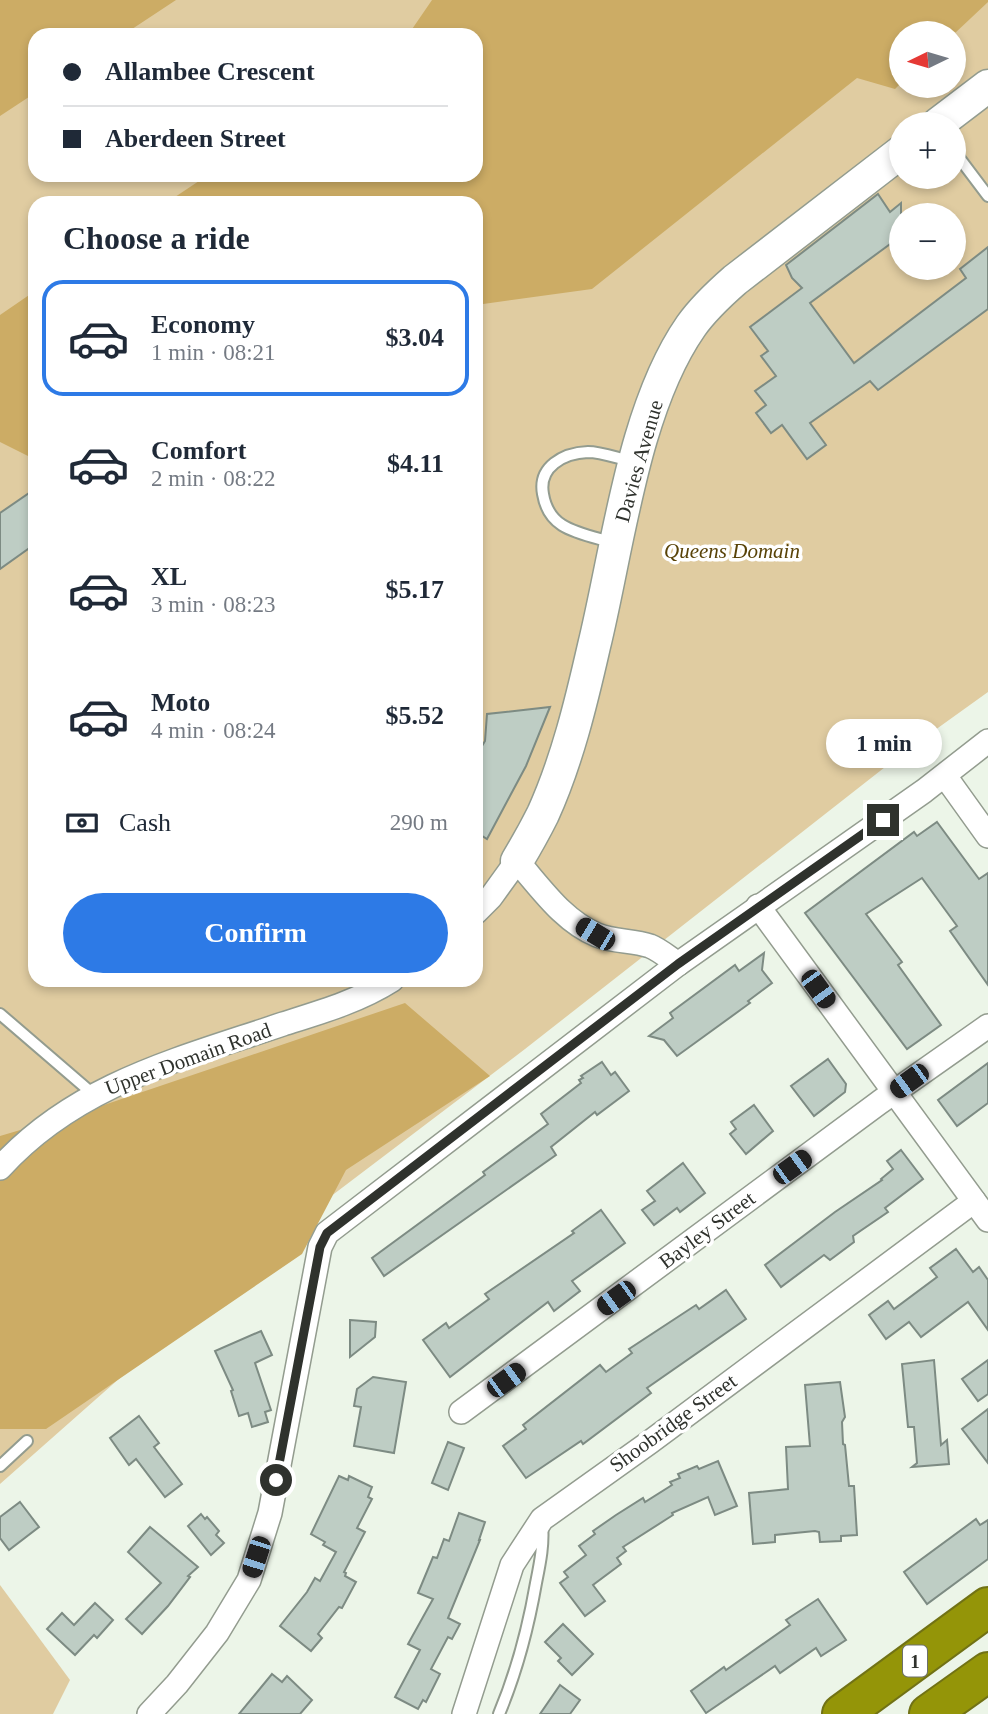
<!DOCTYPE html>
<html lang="en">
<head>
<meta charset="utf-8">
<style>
  :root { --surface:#fff; --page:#f6f6f7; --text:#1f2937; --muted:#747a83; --line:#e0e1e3; --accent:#2d7ae6 }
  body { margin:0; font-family:"Times New Roman",serif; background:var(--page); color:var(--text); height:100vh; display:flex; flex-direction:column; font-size:26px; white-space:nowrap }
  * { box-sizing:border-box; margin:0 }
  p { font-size:23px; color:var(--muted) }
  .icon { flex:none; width:38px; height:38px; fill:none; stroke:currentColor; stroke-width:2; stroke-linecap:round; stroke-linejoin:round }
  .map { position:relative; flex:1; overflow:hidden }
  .sheet { position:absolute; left:28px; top:196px; width:455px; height:791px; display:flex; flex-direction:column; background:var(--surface); border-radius:21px; box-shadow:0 4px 10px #0003 }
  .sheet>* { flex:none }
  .top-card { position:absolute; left:28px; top:28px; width:455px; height:154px; border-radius:21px; box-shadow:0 4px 10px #0003; display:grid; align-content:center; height:154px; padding:0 35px; background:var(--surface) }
  .needle { width:46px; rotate:265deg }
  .tools { position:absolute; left:889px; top:21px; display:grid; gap:14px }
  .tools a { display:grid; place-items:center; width:77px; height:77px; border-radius:50%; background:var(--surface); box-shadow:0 4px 10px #0003; font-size:35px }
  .end { position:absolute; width:32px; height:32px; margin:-16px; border:9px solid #2f322d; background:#fff; box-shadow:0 0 0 4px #fff }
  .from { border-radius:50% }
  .bubble { position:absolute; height:49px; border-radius:24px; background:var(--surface); box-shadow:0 4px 10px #0003; font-size:23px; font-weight:600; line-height:49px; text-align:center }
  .car { position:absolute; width:21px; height:42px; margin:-21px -10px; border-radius:9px; box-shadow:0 0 5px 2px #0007; background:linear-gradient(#222 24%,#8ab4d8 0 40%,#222 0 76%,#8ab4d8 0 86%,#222 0) }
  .top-card b { display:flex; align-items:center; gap:24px; height:66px; font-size:26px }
  .top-card b+b { border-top:2px solid var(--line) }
  .top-card i { width:18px; height:18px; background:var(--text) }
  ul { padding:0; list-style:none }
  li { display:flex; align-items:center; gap:21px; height:116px; margin:0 14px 10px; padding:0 21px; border:4px solid transparent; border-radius:21px }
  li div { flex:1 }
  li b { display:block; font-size:26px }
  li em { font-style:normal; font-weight:600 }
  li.selected { border-color:var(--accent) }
  li>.icon { width:63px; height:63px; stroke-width:1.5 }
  h2 { padding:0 35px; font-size:32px; line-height:84px }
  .pay { display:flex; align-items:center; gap:18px; height:77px; padding:0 35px; font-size:26px }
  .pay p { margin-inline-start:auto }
  .primary-button { display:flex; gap:14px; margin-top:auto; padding:14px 35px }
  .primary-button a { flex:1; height:80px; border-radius:42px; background:var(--accent); color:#fff; font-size:28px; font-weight:600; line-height:80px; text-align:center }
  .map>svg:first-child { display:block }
  .green { fill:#e0cca1; fill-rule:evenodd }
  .forest { fill:#ccac65 }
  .building { fill:#becdc4; stroke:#7d8b83; stroke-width:2 }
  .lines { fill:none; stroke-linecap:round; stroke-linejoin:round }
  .lane-casing { stroke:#939c8f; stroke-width:14 }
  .street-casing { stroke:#939c8f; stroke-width:26 }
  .secondary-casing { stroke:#939c8f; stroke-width:35 }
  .highway-casing { stroke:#717215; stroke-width:42 }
  .lane { stroke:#fff; stroke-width:10 }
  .street { stroke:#fff; stroke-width:23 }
  .secondary { stroke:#fff; stroke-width:32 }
  .highway { stroke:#949508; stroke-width:38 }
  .route { stroke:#2f322d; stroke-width:9 }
  .labels { text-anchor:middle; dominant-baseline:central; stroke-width:7; stroke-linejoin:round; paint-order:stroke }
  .shield { fill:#fff; stroke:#6d706c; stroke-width:2 }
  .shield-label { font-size:19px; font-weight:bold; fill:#2f322d }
  .street-label { font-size:21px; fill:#2f322d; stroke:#fff }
  .park-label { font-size:21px; font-style:italic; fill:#594308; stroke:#fff }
</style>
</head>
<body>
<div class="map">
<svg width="988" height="1714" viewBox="0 0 988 1714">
  <rect width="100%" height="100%" fill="#ecf5e8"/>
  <g class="green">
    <path d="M 0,0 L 988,0 L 988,692 L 903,753 L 525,1049 L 293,1225 L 0,1484 ZM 901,33 L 954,33 L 954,86 L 901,86 ZM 35,35 L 476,35 L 476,175 L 35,175 ZM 901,124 L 954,124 L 954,177 L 901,177 ZM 35,203 L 476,203 L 476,980 L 35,980 ZM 901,215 L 954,215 L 954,268 L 901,268 Z"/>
    <polygon points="0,1585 70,1680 53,1714 0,1714"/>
  </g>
  <g class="forest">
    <polygon points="0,0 176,0 123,35 35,35 35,93 0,116"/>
    <polygon points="432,0 988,0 988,2 954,34 901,33 901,83 895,89 857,78 592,289 476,305 476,203 166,203 208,175 476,175 476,35 408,35"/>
    <polygon points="35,291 35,446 28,456 0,442 0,315"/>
    <polygon points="405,1003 490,1076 346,1170 302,1254 46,1429 0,1429 0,1136 98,1107"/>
  </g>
  <g class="building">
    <polygon points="878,194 890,212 901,203 901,236 810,303 854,363 966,278 960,269 988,247 988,309 878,390 870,381 810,423 826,445 807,459 782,425 771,433 756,413 766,405 755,391 776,376 761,356 768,351 750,327 802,288 792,278 786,265"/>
    <polygon points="35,489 35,544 0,569 0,513"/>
    <polygon points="550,707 526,766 487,839 476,832 476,756 485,741 487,714"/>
    <polygon points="937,822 979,879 988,873 988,985 950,931 957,926 922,878 866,914 902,962 898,965 941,1025 907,1049 805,913 914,832 917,836"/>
    <polygon points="764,953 762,970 772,983 748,1001 750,1003 677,1056 664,1040 649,1036 673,1018 670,1013 735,965 739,971"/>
    <polygon points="828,1059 846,1084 845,1092 814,1116 791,1086"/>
    <polygon points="602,1062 611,1075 615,1072 629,1091 597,1115 595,1112 551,1147 556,1155 384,1276 372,1258 485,1175 483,1172 548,1124 541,1114 581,1083 579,1080 583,1078 581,1076"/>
    <polygon points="988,1063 988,1103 957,1126 938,1100"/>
    <polygon points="754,1105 773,1131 746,1154 730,1134 736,1129 731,1122"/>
    <polygon points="901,1150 923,1179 885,1208 888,1212 853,1236 854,1242 830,1260 824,1255 781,1287 765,1265 835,1212 882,1180 881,1179 893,1169 887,1161"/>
    <polygon points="683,1163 705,1193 680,1212 677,1208 654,1225 642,1210 655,1201 647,1191"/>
    <polygon points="601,1210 625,1243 572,1281 580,1291 554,1311 548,1302 450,1377 423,1340 446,1323 449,1328 489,1299 485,1294 574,1233 572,1231"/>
    <polygon points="956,1249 973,1272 979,1267 988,1280 988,1330 968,1302 921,1337 909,1322 886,1339 869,1315 888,1301 894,1309 937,1277 930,1268"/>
    <polygon points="726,1290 746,1319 647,1388 651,1393 583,1444 581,1441 526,1478 503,1446 526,1429 523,1425 600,1365 606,1372 632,1353 629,1349 696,1305 699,1309"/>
    <polygon points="350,1320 376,1322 375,1337 350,1357"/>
    <polygon points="261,1331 272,1355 255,1363 271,1410 265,1412 268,1422 252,1427 248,1413 239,1416 231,1391 233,1390 215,1351"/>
    <polygon points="934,1360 941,1445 947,1440 949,1464 912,1467 917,1463 914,1427 908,1427 902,1364"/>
    <polygon points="988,1360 988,1394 978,1401 962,1379"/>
    <polygon points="373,1377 406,1382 394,1453 354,1446 361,1407 354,1406 357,1389"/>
    <polygon points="840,1382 845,1417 842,1422 843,1444 845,1445 849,1486 854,1486 857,1535 841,1536 841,1541 820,1542 819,1532 815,1531 775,1535 775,1542 753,1544 749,1493 788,1489 786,1447 810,1446 805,1385"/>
    <polygon points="988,1409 988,1463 962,1429"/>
    <polygon points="139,1416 159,1443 154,1447 182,1484 165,1497 136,1459 129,1465 110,1438"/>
    <polygon points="448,1442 464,1448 448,1490 432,1483"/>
    <polygon points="718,1461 737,1506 715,1515 708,1497 672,1513 673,1515 623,1547 626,1551 617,1558 621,1564 593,1585 605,1601 585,1616 560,1583 568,1577 564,1572 586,1555 579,1546 595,1534 593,1531 616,1515 643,1498 645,1502 672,1485 670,1482 680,1478 678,1474 697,1466 699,1469"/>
    <polygon points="339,1476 348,1480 349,1476 372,1487 368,1497 372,1499 357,1528 365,1532 344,1572 346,1573 345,1576 356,1582 342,1608 339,1607 318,1634 322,1638 311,1651 280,1626 307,1592 315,1578 320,1581 336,1552 323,1545 325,1542 311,1534"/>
    <polygon points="20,1502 39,1527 9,1550 0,1538 0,1517"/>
    <polygon points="459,1513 485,1522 479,1540 480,1540 448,1618 460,1624 452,1639 448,1637 431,1669 440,1674 426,1702 423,1700 418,1709 395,1697 420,1650 408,1644 433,1599 418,1593 433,1557 437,1558 444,1539 449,1541"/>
    <polygon points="201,1514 205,1519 207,1517 219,1531 216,1535 224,1543 211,1555 188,1526"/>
    <polygon points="976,1519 980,1525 988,1520 988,1559 927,1604 904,1572"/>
    <polygon points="150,1527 198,1567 188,1576 190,1577 168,1606 142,1634 126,1619 161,1583 128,1552"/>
    <polygon points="818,1599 846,1640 821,1656 816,1648 780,1673 775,1666 706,1713 691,1691 724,1667 726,1670 790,1625 786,1620"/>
    <polygon points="95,1603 113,1620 97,1638 94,1635 75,1655 47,1629 62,1613 74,1625"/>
    <polygon points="563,1624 593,1654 572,1675 558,1661 561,1658 545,1642"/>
    <polygon points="272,1674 282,1682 287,1676 312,1700 300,1714 239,1714"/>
    <polygon points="560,1685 580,1700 570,1714 540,1714"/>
  </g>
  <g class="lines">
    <defs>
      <g id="lane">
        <polyline points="954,151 988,196"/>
        <path d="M 614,543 C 598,538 576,534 562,525 C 551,518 545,506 543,494 C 538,467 563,453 588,452 C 601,452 617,458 631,461"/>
        <polyline points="0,1014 93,1094"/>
        <polyline points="0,1466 27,1441"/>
        <path d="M 499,1714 C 517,1671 528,1629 536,1583 C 540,1563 544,1544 542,1524"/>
      </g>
      <g id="street">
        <polyline points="945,776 988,836"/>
        <polyline points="758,906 988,1220"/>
        <path d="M 476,912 L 491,897 L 517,861 C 541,888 563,921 597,935 C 614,942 633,940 650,946 C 660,950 669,958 678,964"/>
        <path d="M 0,1168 C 76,1084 180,1059 283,1024 C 321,1012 359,1001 392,980"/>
        <polyline points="461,1412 880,1102 988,1026"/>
        <polyline points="149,1714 177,1684 217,1633 249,1580 270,1513 320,1247 327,1233 678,964 924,791 988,741"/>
        <polyline points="464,1714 512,1565 542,1519 650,1442 974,1201"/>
      </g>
      <g id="secondary">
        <polyline points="938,124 988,86"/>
        <path d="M 517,861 C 526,846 535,830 543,814 C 567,761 581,703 594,646 C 618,548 633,409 691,326 C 703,309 719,294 735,280 L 901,152"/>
      </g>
      <g id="highway">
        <polyline points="842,1714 988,1607"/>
        <polyline points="929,1714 988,1672"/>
      </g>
    </defs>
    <use href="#lane" class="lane-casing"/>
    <use href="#street" class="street-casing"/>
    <use href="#secondary" class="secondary-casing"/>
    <use href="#highway" class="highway-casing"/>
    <use href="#lane" class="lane"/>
    <use href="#street" class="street"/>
    <use href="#secondary" class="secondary"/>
    <use href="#highway" class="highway"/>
  </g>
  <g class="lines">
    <polyline class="route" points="276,1480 320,1247 327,1233 678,964 883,820"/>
  </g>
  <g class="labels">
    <rect class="shield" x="903" y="1645.5" width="24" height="31" rx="5"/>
    <g class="shield-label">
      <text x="915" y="1661">1</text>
    </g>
    <g class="street-label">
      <text transform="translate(639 461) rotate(-74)">Davies Avenue</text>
      <text transform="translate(188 1059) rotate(-20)">Upper Domain Road</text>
      <text transform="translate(707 1230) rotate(-37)">Bayley Street</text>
      <text transform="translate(673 1423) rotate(-36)">Shoobridge Street</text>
    </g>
    <g class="park-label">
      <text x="732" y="551">Queens Domain</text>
    </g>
  </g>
</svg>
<div class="tools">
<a><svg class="needle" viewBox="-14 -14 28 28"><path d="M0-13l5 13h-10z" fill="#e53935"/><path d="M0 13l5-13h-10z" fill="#747a83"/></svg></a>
<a>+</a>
<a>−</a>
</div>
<i class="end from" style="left:276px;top:1480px"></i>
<i class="end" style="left:883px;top:820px"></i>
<div class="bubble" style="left:826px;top:719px;width:116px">1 min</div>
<i class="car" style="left:595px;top:934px;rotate:301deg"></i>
<i class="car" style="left:818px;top:989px;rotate:144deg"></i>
<i class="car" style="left:909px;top:1081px;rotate:234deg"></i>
<i class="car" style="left:792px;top:1167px;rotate:54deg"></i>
<i class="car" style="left:616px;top:1298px;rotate:234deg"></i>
<i class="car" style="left:506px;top:1380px;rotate:54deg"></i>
<i class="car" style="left:256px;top:1557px;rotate:198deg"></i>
<div class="top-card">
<b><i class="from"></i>Allambee Crescent</b>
<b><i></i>Aberdeen Street</b>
</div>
<section class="sheet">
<h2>Choose a ride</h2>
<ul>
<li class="selected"><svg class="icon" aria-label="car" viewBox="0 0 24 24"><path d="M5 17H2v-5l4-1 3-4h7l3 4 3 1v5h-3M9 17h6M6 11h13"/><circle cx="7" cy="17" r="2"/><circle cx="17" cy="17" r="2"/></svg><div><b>Economy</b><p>1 min · 08:21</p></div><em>$3.04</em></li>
<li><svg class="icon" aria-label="car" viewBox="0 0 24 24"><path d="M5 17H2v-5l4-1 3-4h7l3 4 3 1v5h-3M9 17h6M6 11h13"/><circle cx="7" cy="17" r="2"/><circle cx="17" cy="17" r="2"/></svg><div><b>Comfort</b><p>2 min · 08:22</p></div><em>$4.11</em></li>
<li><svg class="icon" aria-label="car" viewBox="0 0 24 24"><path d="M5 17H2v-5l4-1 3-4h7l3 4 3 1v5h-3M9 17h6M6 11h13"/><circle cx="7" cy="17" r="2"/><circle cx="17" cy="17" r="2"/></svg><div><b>XL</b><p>3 min · 08:23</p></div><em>$5.17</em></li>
<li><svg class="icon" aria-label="car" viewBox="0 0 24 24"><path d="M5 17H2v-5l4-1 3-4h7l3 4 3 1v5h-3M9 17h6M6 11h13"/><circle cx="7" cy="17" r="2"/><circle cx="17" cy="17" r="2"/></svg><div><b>Moto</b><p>4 min · 08:24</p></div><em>$5.52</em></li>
</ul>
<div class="pay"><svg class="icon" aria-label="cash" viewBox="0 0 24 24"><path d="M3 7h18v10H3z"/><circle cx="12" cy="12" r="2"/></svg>Cash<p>290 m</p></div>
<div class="primary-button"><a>Confirm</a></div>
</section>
</div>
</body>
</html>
